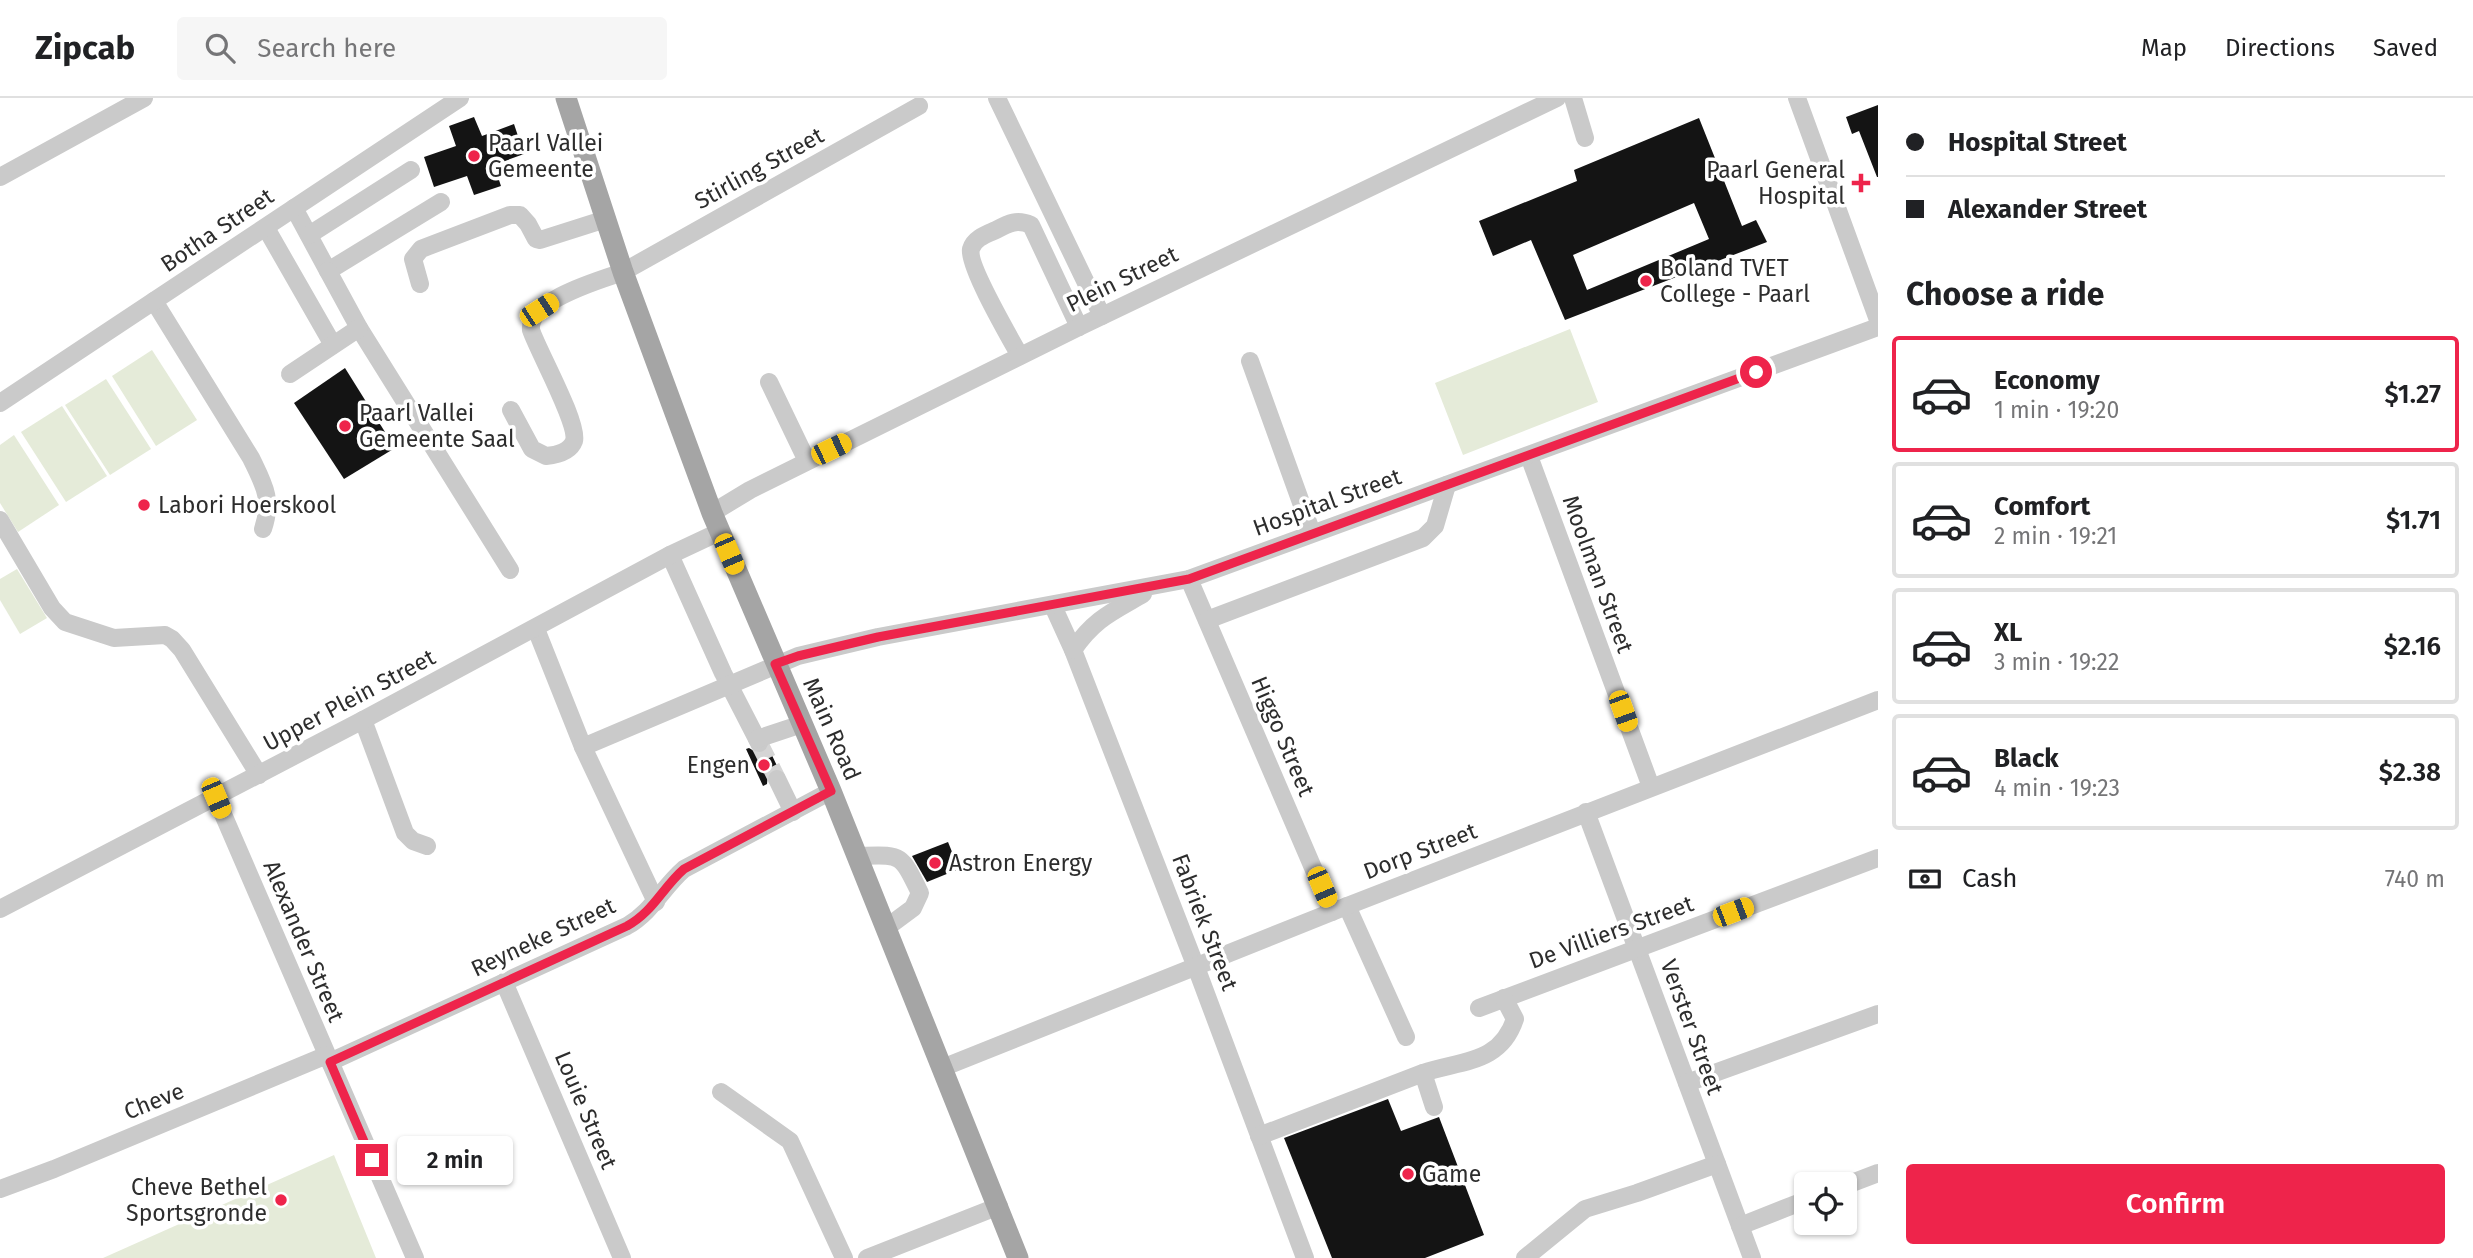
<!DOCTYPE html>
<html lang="en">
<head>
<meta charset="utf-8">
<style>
  :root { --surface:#fff; --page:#f6f6f6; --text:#202124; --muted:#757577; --line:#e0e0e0; --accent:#ee244b }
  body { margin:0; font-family:"Fira Sans",sans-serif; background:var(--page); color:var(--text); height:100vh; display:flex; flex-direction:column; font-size:26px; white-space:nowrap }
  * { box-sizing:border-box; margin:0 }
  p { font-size:23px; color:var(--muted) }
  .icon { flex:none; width:38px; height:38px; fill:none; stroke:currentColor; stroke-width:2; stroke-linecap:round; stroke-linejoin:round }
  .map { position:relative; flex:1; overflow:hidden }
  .sheet { display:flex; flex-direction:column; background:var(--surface); width:595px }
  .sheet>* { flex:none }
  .banner { display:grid; align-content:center; height:154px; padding:0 28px; background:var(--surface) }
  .buttons { position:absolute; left:1794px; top:1074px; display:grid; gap:14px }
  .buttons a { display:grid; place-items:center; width:63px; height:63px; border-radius:7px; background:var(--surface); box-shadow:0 2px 5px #0004; font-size:35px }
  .end { position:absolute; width:32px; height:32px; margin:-16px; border:9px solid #ee244b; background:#fff; box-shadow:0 0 0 4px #fff }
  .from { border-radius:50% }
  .bubble { position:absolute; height:49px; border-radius:7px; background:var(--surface); box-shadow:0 2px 5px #0004; font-size:23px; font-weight:600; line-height:49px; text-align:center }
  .car { position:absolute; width:21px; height:42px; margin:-21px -10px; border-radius:9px; box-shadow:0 0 5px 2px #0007; background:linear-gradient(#f5c518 24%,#345 0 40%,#f5c518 0 76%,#345 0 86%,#f5c518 0) }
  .banner b { display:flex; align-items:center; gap:24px; height:66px; font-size:26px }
  .banner b+b { border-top:2px solid var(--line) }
  .banner i { width:18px; height:18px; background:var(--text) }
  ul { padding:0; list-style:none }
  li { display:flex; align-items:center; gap:21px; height:116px; margin:0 14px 10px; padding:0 14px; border:4px solid var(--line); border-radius:7px }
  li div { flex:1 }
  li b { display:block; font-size:26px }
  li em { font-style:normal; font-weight:600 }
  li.active { border-color:var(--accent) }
  li>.icon { width:63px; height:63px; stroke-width:1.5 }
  h2 { padding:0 28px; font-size:32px; line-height:84px }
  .pay { display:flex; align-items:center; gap:18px; height:77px; padding:0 28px; font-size:26px }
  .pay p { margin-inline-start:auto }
  .primary-button { display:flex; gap:14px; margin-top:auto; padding:14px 28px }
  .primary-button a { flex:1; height:80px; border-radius:7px; background:var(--accent); color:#fff; font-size:28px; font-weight:600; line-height:80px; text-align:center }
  header { display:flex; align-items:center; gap:42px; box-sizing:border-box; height:98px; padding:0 35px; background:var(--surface); border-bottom:2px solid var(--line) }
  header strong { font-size:33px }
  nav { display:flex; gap:38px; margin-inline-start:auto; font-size:24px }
  .search { width:490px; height:63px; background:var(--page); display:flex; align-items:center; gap:18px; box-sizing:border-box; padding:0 24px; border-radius:7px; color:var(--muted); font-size:26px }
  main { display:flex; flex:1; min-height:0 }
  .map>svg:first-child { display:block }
  .park { fill:#e5ebd9 }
  .building { fill:#141414; fill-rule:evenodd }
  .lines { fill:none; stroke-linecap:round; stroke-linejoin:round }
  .minor-tunnel { stroke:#d5d5d5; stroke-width:18; stroke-dasharray:18 9; stroke-linecap:butt }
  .minor { stroke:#cacaca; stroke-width:18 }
  .major { stroke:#a5a5a5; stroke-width:21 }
  .route { stroke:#ee244b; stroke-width:9 }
  .poi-dot { fill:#ee244b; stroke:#fff; stroke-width:2.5 }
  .labels { text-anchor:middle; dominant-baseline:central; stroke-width:7; stroke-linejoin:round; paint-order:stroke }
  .poi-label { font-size:23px; fill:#2d2d2d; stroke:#fff; text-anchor:start }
  .street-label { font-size:23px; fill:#2d2d2d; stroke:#fff }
</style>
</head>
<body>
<header>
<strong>Zipcab</strong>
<div class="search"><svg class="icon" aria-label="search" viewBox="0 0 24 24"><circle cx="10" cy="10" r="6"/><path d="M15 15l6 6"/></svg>Search here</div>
<nav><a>Map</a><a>Directions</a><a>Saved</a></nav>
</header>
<main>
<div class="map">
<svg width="1878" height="1160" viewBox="0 0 1878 1160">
  <rect width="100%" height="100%" fill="#fff"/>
  <g class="park">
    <polygon points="1570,231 1598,304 1463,357 1435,285"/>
    <polygon points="152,252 197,322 156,348 112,278"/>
    <polygon points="106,281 151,351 110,377 65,307"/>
    <polygon points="62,308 107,378 66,404 21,334"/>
    <polygon points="14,337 59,407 18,434 0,405 0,347"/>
    <polygon points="17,471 47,520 20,536 0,502 0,481"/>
    <polygon points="334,1057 376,1160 103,1160"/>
  </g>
  <g class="building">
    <polygon points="1878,7 1878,79 1877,79 1859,33 1852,36 1846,19"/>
    <polygon points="474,19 482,38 514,26 524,56 494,67 501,88 474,97 467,78 434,89 424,59 456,48 449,28"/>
    <path d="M 1699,20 L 1742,128 L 1756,122 L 1767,144 L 1565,222 L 1531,142 L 1493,158 L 1479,123 L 1577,83 L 1574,72 ZM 1694,105 L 1709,141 L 1587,192 L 1573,157 Z"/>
    <polygon points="345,270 395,350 344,381 294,305"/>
    <polygon points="749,650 759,656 769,651 778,670 768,674 767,686 763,688 746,651"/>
    <polygon points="948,744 959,771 927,784 912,758"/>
    <polygon points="1388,1001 1401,1033 1439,1019 1484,1137 1425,1160 1332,1160 1284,1040"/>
  </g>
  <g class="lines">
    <polyline class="minor-tunnel" points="759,645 777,681"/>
    <g class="minor">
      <polyline points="997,0 1102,218"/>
      <polyline points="1573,0 1585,40"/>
      <polyline points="1797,0 1878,222"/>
      <polyline points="0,79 144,0"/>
      <polyline points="294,110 328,173 441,104"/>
      <polyline points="266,130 333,247"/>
      <polyline points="309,137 411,72"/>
      <polyline points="328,173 359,230 510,472"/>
      <polyline points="420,186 413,161 421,151 510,117 520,117 528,126 536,141 540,142 606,121"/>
      <path d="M 154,203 L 251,360 C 264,387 273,401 263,431"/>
      <path d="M 1020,258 C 1010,240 967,166 971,151 C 974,140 987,136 996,132 C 1009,125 1017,121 1031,127 L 1079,229"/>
      <polyline points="1250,263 1312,435"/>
      <polyline points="290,276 359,230"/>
      <polyline points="769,284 807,363"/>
      <polyline points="0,305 460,0"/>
      <path d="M 511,312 L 532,351 L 546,358 C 556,357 570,354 574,343 C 579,326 538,253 531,232 C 528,202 600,182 623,174 L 919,8"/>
      <polyline points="1529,358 1651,689"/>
      <polyline points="712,415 750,392 1079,229 1557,0"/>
      <polyline points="0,422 52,510 65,524 114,540 165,537 172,541 182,552 259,677"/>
      <polyline points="670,457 723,575 759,645"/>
      <polyline points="1189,481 1332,814"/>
      <polyline points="1053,508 1073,552 1196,869 1305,1160"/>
      <polyline points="1207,522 1423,440 1435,428 1447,387"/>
      <polyline points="536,531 583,649 798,558 878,539 1189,481 1878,229"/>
      <path d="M 1073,552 C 1094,521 1112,514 1143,496"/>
      <polyline points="363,622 405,735 413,743 427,748"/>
      <polyline points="757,641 802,626"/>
      <polyline points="583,649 656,804"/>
      <polyline points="777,681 793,714"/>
      <polyline points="216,700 415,1160"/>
      <polyline points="1586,714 1752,1160"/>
      <path d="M 857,758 C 902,757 900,754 920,795 L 913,810 L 886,830"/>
      <polyline points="1347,808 1406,939"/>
      <polyline points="0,811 363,622 670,457 719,434"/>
      <polyline points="504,884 622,1160"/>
      <polyline points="1479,910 1878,760"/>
      <path d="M 330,964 L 627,828 C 652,814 663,789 684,771 L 831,693"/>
      <polyline points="942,970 1347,808 1878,602"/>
      <path d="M 1423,975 C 1462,962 1500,966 1515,921 L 1504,900"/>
      <polyline points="1687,985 1878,916"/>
      <polyline points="721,994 790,1043 844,1160"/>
      <polyline points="1259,1038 1423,975 1434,1009"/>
      <polyline points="1844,1088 1878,1075"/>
      <polyline points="0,1091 54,1071 327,957"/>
      <polyline points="1740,1128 1806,1102"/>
      <polyline points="867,1160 999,1108"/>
      <polyline points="1525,1160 1585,1111 1637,1095 1717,1066"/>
    </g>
    <polyline class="major" points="566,0 623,174 712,415 831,693 1018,1160"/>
  </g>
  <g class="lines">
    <path class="route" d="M 372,1062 L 330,964 L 627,828 C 653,814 663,789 684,771 L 831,693 L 775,566 L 798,558 L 878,539 L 1189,481 L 1756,274"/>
  </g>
  <g class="poi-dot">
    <circle cx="474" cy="58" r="7"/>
    <path d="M1857.5 74.5h7v7h7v7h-7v7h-7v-7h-7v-7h7z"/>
    <circle cx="1646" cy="183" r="7"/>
    <circle cx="345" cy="328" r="7"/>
    <circle cx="144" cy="407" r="7"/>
    <circle cx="764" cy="667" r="7"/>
    <circle cx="935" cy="765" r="7"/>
    <circle cx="1408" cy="1076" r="7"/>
    <circle cx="281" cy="1102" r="7"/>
  </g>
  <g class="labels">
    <g class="poi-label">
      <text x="488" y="45">Paarl Vallei<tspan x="488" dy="26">Gemeente</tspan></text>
      <text x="1845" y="72" text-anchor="end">Paarl General<tspan x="1845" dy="26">Hospital</tspan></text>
      <text x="1660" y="170">Boland TVET<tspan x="1660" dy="26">College - Paarl</tspan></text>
      <text x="359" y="315">Paarl Vallei<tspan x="359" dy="26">Gemeente Saal</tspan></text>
      <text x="158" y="407">Labori Hoerskool</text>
      <text x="750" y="667" text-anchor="end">Engen</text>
      <text x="949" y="765">Astron Energy</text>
      <text x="1422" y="1076">Game</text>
      <text x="267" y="1089" text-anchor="end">Cheve Bethel<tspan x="267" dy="26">Sportsgronde</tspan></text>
    </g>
    <g class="street-label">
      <text transform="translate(759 70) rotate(-29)">Stirling Street</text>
      <text transform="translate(217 132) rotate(-34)">Botha Street</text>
      <text transform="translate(1122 181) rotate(-26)">Plein Street</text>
      <text transform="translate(1327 404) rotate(-20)">Hospital Street</text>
      <text transform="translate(1598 476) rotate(70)">Moolman Street</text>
      <text transform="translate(349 602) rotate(-28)">Upper Plein Street</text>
      <text transform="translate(832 631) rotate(66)">Main Road</text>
      <text transform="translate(1283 638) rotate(67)">Higgo Street</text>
      <text transform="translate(1420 753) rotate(-21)">Dorp Street</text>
      <text transform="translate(1205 824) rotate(69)">Fabriek Street</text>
      <text transform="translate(1611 834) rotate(-20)">De Villiers Street</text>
      <text transform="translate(543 839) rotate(-25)">Reyneke Street</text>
      <text transform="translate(304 843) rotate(67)">Alexander Street</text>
      <text transform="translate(1692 929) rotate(70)">Verster Street</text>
      <text transform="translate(154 1003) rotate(-22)">Cheve</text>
      <text transform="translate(586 1012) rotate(67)">Louie Street</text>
    </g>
  </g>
</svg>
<div class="buttons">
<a><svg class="icon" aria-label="locate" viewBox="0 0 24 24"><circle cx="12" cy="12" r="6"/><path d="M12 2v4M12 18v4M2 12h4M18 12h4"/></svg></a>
</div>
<i class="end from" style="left:1756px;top:274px"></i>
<i class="end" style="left:372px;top:1062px"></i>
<div class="bubble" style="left:397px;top:1038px;width:116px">2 min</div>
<i class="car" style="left:539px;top:212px;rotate:57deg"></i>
<i class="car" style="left:831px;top:351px;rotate:64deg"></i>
<i class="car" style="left:729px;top:456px;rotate:157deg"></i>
<i class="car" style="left:1623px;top:613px;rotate:160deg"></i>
<i class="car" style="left:216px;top:700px;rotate:157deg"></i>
<i class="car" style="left:1322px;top:789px;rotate:157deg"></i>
<i class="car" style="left:1733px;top:814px;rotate:69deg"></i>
</div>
<section class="sheet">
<div class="banner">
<b><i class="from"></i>Hospital Street</b>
<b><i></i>Alexander Street</b>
</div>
<h2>Choose a ride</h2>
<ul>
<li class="active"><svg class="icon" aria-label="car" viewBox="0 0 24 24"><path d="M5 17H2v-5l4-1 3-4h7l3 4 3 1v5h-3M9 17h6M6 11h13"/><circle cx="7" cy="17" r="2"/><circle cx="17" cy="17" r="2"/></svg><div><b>Economy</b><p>1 min · 19:20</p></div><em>$1.27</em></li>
<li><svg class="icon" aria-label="car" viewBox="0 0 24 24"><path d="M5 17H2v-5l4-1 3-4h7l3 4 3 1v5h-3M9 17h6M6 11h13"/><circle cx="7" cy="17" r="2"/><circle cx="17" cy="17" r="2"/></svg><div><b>Comfort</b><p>2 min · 19:21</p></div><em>$1.71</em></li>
<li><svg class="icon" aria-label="car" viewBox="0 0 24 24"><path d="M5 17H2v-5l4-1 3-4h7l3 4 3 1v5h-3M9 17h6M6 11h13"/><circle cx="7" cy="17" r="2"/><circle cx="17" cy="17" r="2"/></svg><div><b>XL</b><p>3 min · 19:22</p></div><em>$2.16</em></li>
<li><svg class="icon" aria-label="car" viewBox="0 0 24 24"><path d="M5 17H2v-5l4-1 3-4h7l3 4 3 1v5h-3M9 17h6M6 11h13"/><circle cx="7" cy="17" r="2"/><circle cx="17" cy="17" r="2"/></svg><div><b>Black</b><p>4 min · 19:23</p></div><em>$2.38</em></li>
</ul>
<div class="pay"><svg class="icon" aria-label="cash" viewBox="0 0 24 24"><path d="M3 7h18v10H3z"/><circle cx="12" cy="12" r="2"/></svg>Cash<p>740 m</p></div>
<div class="primary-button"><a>Confirm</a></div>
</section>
</main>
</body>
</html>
